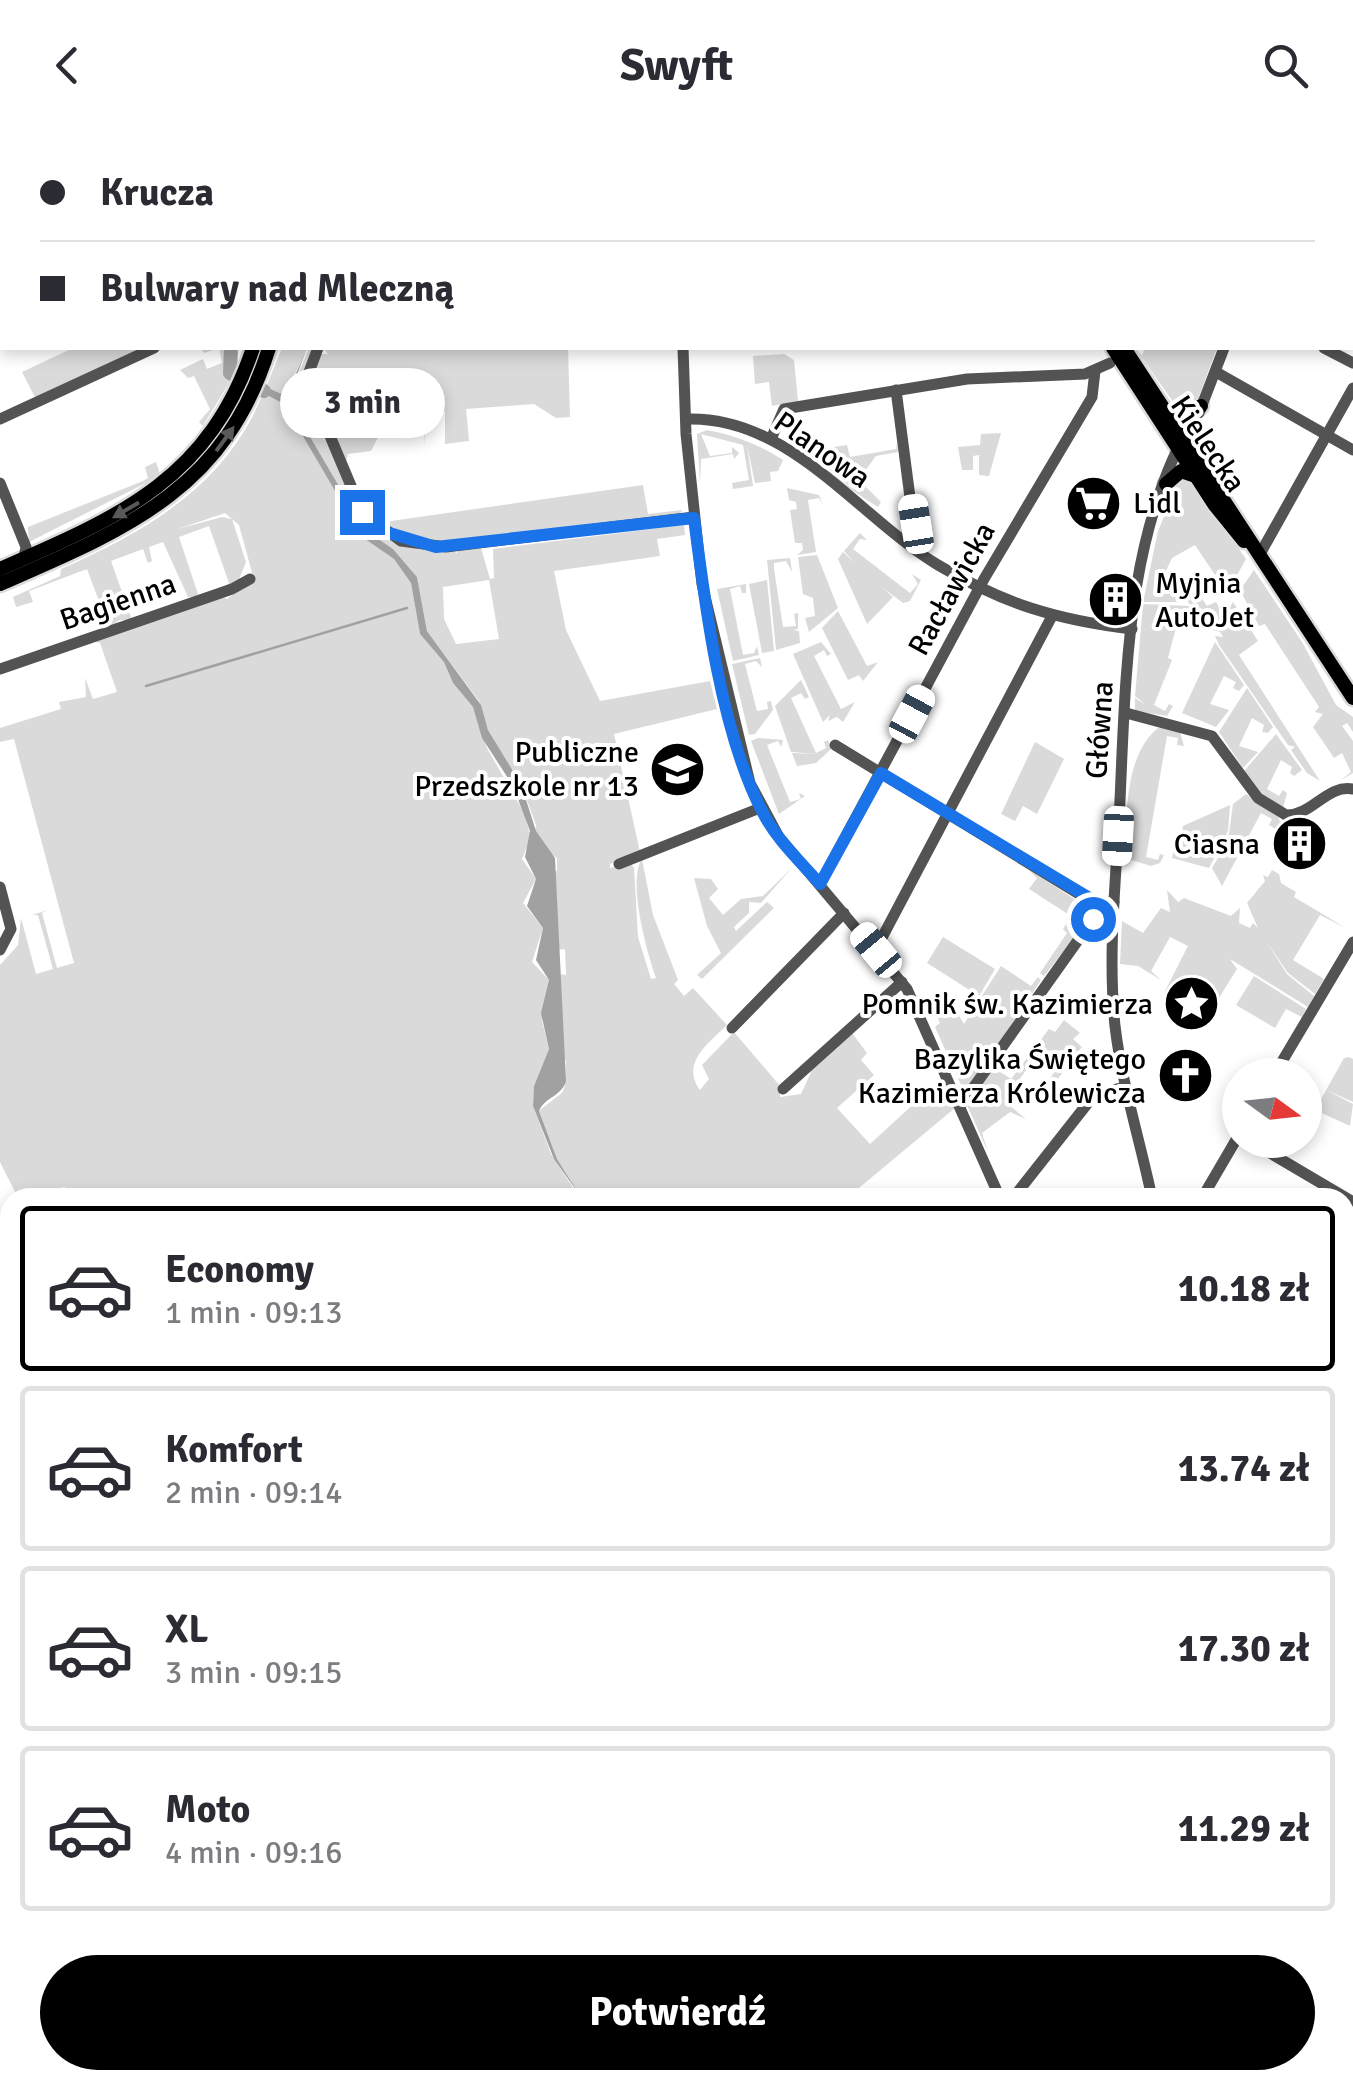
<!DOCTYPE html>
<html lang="pl">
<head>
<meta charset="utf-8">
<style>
  :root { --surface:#fff; --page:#f2f2f3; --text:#2b2b33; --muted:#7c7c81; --line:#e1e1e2; --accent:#000 }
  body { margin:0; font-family:Signika,sans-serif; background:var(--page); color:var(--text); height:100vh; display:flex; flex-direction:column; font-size:38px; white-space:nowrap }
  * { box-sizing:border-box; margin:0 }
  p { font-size:32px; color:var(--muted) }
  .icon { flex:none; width:55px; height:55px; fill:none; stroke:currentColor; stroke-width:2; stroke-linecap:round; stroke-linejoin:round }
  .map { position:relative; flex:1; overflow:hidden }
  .panel { position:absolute; left:0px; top:1058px; width:1355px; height:902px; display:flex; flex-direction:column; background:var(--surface); border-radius:30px 30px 0 0; box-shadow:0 5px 15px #0003 }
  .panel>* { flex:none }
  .hud { position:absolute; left:0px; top:0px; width:1355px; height:220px; box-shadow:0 5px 15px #0003; display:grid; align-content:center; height:220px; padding:0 40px; background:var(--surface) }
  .needle { width:65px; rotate:105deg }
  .controls { position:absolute; left:1222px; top:928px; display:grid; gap:20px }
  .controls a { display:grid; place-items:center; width:100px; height:100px; border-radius:50%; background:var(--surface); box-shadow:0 5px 15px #0003; font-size:50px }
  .end { position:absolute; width:45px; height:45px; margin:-22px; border:12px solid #1a73e8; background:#fff; box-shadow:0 0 0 5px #fff }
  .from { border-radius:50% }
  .bubble { position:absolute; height:70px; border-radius:35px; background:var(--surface); box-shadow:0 5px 15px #0003; font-size:32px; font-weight:700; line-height:70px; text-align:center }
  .car { position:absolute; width:30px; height:60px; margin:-30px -15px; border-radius:12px; box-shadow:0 0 8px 2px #0007; background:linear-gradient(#fff 24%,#345 0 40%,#fff 0 76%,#345 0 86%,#fff 0) }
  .hud b { display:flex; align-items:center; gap:35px; height:95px; font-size:38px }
  .hud b+b { border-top:2px solid var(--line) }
  .hud i { width:25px; height:25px; background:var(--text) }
  ul { padding:18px 0 0; list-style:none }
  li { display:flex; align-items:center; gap:30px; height:165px; margin:0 20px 15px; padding:0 20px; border:5px solid var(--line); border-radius:10px }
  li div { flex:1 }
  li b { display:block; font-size:38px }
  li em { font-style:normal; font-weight:700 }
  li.selected { border-color:var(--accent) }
  li>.icon { width:90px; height:90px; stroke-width:1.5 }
  .primary-button { display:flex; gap:20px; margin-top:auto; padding:20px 40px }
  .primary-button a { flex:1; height:115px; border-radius:60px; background:var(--accent); color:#fff; font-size:40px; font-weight:700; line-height:115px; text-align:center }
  header { display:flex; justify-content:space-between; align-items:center; height:130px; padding:0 40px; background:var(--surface); font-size:45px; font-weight:700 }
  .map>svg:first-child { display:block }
  .green { fill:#dadada; fill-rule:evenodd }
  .water { fill:#a1a1a1 }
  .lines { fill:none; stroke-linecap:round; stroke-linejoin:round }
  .stream { stroke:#a1a1a1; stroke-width:2.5 }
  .river { stroke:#a1a1a1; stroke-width:14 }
  .major-casing { stroke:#dbdbdb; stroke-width:19 }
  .minor { stroke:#535353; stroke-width:11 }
  .major { stroke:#000; stroke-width:14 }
  .oneway { fill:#595959 }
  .route { stroke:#1a73e8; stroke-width:12 }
  .labels { text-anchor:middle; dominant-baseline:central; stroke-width:8; stroke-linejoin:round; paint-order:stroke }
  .street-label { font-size:30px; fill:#000; stroke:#fff }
  .poi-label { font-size:30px; fill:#000; stroke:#fff; text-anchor:end }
</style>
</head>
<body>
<header><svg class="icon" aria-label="back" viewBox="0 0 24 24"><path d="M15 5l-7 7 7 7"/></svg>Swyft<svg class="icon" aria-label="search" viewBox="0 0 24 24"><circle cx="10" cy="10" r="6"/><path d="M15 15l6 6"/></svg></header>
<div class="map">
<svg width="1353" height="1958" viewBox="0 0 1353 1958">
  <rect width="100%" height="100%" fill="#fff"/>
  <g class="green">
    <polygon points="73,218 148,218 37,271 22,242"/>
    <polygon points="201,218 229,218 230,251 203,296 199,292 210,279 194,246 188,248 180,240 203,229 207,239 222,233 219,218 204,223"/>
    <polygon points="282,218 307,218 284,267 266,257"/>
    <path d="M 309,218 L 315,218 L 303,256 L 305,270 L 317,300 L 332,319 L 354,375 L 393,410 L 455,420 L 456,424 L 459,419 L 481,418 L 490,449 L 494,448 L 493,419 L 684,395 L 685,405 L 657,409 L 660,426 L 554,441 L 566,500 L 600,571 L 710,551 L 717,579 L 614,604 L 640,722 L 610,734 L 610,738 L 630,733 L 634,738 L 638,807 L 651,849 L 656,848 C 647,823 627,751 642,729 L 653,785 L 678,850 L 674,854 L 684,866 L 693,858 L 727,895 C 709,913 680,933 700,960 L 709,949 L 702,935 L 734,902 L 780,956 L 780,967 L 801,964 L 812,940 L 852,903 L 867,923 L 861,930 L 874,945 L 837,978 L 870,1014 L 942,948 L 955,978 L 848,1067 L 581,1067 L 557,1029 L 539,981 C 569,956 564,970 566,930 L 552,927 L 546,882 L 559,844 L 566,845 L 565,819 L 554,820 L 550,837 L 541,825 L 556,796 L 554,762 L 543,769 L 543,781 L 535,782 L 531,773 L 549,743 L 557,741 L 557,728 L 553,725 L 539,741 L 531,732 L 536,695 L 521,654 L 488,600 L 479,571 L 427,501 L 417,447 L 393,419 L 364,399 L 288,269 ZM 489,450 L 499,509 L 456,514 L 444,489 L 443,457 Z"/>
    <polygon points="323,218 568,218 570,287 556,288 534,274 466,279 469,311 445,314 445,282 425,283 425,315 423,285 387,290 371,321 348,324 346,331 319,290 311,267 317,266 317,261 310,262 311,248 317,248 312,243 320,224 328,224"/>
    <polygon points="1135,218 1142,225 1145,218 1217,218 1195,277 1176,276"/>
    <polygon points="784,224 794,230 798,271 772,276 769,252 755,254 753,226"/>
    <path d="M 263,263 L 284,274 L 362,407 L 394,429 L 411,453 L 420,504 L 444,531 L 453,553 L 473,577 L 487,618 L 523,681 L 531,707 L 522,729 L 536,749 L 523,773 L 543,798 L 532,832 L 549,850 L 542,891 L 549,919 L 534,956 L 533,976 L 551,1024 L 579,1067 L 68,1068 L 65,1057 L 17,1066 L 0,1032 L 0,835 L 18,815 L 21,788 L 36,844 L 53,839 L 38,785 L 32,785 L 48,780 L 42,783 L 57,838 L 74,833 L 14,609 L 0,612 L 0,598 L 61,579 L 59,572 L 86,567 L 85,548 L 93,569 L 117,562 L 100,513 L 95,512 L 221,467 L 227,469 L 254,450 L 239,395 L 225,383 L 178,399 L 222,387 L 232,389 L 246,432 L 238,452 L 221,459 L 229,453 L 209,396 L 179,407 L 199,467 L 188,467 L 163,412 L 149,417 L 152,431 L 148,433 L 143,419 L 111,431 L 132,490 L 119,490 L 109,498 L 87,439 L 29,461 L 33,472 L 16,477 L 13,467 L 60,446 L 61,439 C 147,401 227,355 263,263 Z"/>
    <path d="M 707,300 C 734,305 760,315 783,330 L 778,341 L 770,342 L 771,351 L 755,353 L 747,315 L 753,356 L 733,359 L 732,353 L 749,350 L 743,315 L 701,304 L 710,326 L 732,323 L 732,317 L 739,323 L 734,329 L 733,324 L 701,329 L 700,353 L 697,304 Z"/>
    <polygon points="1001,303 989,346 979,345 979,325 973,326 973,340 962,340 958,317 980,315 981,304"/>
    <polygon points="897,312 898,322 876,326 865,341 865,356 881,372 878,377 825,343 827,340 858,363 829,339 836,331 834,317 847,315 850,327 896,319"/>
    <polygon points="156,332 160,344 146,353 29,412 28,397 143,351 148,348 145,337"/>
    <polygon points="1180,348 1190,350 1246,429 1227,463 1195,415 1172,428 1163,447 1198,463 1207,476 1216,472 1224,487 1233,472 1258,511 1239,525 1320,651 1307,643 1291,620 1295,617 1288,615 1219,515 1215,506 1223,507 1220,502 1210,499 1188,472 1143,472 1158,401"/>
    <path d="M 643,355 L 648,384 L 682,380 L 680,385 L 447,413 C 416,410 378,404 363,374 L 384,392 Z"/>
    <polygon points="787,358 819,365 823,375 819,368 808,370 816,422 797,425 803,420 802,413 795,413 790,380 797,379 796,372 789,370"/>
    <polygon points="860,403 867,410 860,409 853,419 910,463 918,454 912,444 921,450 910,471 903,473 867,446 844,421"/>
    <polygon points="843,422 893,467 867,494 838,429"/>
    <polygon points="817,425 838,478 809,502 805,488 815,486 813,468 803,464 798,427"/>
    <polygon points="790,428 792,442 786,431 774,433 774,439 783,497 796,496 794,484 798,483 798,499 793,500 799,501 800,513 776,520 767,430"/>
    <polygon points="1254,440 1302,512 1336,575 1353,587 1353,602 1347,593 1342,596 1353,611 1353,643 1341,650 1351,642 1342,623 1334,628 1313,597 1323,584 1315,582 1319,577 1265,494 1259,496 1240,460"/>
    <polygon points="767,450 774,521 762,523 749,454"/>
    <polygon points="746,454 746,463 742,463 740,456 730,459 743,525 754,523 757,516 759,525 733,531 717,459"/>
    <polygon points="1143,474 1189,476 1195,482 1194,493 1190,491 1192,485 1181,479 1168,528 1172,530 1154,575 1165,581 1169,574 1173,576 1167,586 1135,581 1135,568 1146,575 1135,566"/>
    <polygon points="838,481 867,536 878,532 863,551 859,545 848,550 822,498"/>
    <polygon points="821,512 831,524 827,526 824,520 814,526 841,579 855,572 843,592 837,587 828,591 830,585 823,592 793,524"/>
    <polygon points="1215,512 1244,555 1239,561 1233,558 1236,552 1224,546 1210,574 1229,580 1216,597 1182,583"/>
    <polygon points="760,528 762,537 756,531 745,534 757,581 768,579 767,572 771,571 773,580 755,604 749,605 732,534"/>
    <polygon points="801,550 809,567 805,569 801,563 791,568 816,623 826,618 824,612 828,610 831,619 816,633 797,636 792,623 819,624 791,622 775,576"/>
    <polygon points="1247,558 1273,597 1268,603 1262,602 1264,595 1252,588 1239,616 1258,622 1243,638 1219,602"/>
    <path d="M 1162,595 L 1180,602 L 1184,616 L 1177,615 L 1178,608 L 1167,606 L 1146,727 L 1158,730 L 1160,724 L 1164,725 L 1160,733 L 1151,736 L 1125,728 C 1127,686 1123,622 1162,595 Z"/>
    <polygon points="1276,604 1302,640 1294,646 1290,643 1292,637 1281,630 1267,659 1279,666 1283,660 1287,663 1283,678 1263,666 1244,641"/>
    <polygon points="758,608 783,610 781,617 778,611 767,615 790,672 801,669 799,663 805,666 779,684 751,611"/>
    <polygon points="1035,612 1064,629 1037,684 1023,676 1015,691 1001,684"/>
    <polygon points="1246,664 1278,687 1282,696 1279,701 1269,695 1272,689 1261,683 1222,756 1212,738 1228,711 1233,674"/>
    <polygon points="1230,675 1228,701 1209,738 1172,728 1173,722 1178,723 1183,696"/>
    <polygon points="792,738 761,773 749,772 749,783 734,797 736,801 767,772 774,778 702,849 697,845 721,823 707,796 694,748 711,749 718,759 709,768 723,785 741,769 763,766"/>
    <polygon points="1028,739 1090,779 1077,804 1044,846 1040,843 1067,803 1063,799 1071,786 1029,759 1037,748"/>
    <polygon points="1272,740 1279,744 1281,753 1296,762 1294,767 1346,798 1320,785 1293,830 1324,849 1315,864 1288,843 1266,811 1287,844 1314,866 1308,877 1230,829 1237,839 1199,900 1186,892 1204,861 1197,856 1176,892 1165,885 1175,867 1165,861 1188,816 1170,807 1151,841 1161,850 1138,836 1120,834 1122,791 1143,803 1161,778 1170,782 1167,760 1178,772 1184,768 1231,786 1240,778 1239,793 1250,798 1253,793 1258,798 1247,773 1265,751 1263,745 1268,747"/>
    <polygon points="943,807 995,839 979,866 927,833"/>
    <polygon points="1001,836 1031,856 1038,847 1041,850 965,964 935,897 940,893 937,886 954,877 964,894"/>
    <polygon points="1254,846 1306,879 1302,887 1286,879 1275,898 1236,875"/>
    <polygon points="1064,890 1080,903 1073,909 1082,917 1047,963 1043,958 1059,936 1039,922 1004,971 1026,989 1010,982 982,1003 988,1022 967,975 998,930 996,939 1011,949 1049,899 1055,902"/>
    <polygon points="1349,927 1353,929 1353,972 1326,960 1353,974 1350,996 1315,980 1344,928"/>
  </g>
  <path class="water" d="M 307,218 L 288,269 L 364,399 L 393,419 L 417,447 L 427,501 L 481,575 L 488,600 L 521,654 L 536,701 L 555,728 L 566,951 C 562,966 545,967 539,981 L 557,1029 L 581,1067 L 554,1029 L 533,976 L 534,956 L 549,919 L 541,883 L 549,850 L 536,830 L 543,798 L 527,776 L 536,749 L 525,727 L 530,701 L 513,656 L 482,608 L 473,577 L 453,553 L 444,532 L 420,504 L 411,453 L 394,429 L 362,407 L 284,274 L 263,263 L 266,257 L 286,266 Z"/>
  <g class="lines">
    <polyline class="stream" points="146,556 407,478"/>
    <polyline class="river" points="231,218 230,243 264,261"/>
    <defs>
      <g id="major">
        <polyline points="980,0 982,2"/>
        <polyline points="312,2 313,0"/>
        <polyline points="326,2 327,0"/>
        <polyline points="1113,218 1214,374 1244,411"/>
        <polyline points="1124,218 1353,568"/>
        <polyline points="1169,283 1186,288 1201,276"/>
        <polyline points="1166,354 1181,341 1196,346"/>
        <path d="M 0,439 C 119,387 209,350 253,218"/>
        <path d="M 0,454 C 126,399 225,360 269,218"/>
        <polyline points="1345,1267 1353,1255"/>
        <polyline points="914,1958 919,1950"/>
      </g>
    </defs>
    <use href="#major" class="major-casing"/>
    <g class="minor">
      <polyline points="682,2 682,0"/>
      <polyline points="799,2 802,0"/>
      <polyline points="1276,2 1276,0"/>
      <polyline points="1352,24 1353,23"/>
      <polyline points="683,218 686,304 702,454 750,653 779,707 907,859 1000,1068"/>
      <polyline points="1324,218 1353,233"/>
      <polyline points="1216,242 1353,320"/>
      <polyline points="896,260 917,421"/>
      <polyline points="1199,283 1224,218"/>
      <polyline points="0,289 154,218"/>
      <polyline points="314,289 330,306 362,382 401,411 446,417 694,387"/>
      <path d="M 686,289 C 789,285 857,386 938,435 C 1004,474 1057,490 1132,499"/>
      <polyline points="316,293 306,250 318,218"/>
      <polyline points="771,309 784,279 967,249 1085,244 1110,233"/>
      <polyline points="0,353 26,417 24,428"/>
      <polyline points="1260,424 1353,258"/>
      <polyline points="0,539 232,459 250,449"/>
      <path d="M 1126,583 L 1212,606 L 1258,668 L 1286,685 C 1312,686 1327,654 1353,659"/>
      <polyline points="835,615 1089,770 1114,772"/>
      <polyline points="619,734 760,678"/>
      <polyline points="820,754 984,449 1092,267 1095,241"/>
      <polyline points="0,757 11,799 0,820"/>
      <polyline points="876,819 1051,488"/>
      <polyline points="732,898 844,783"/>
      <polyline points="1274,945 1353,812"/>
      <polyline points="783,959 902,852"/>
      <polyline points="961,975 1091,792 1096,772"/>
      <polyline points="1248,1010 1353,1072"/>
      <polyline points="1013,1068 1095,964 1125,957"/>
      <path d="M 1152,1068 C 1140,1010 1122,955 1115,896 C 1108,828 1115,759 1119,691 C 1126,556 1123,402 1197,283"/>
      <polyline points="1202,1068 1240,1003"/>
      <polyline points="0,1204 10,1201"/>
      <polyline points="1345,1391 1353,1389"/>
      <polyline points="1345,1446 1353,1450"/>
      <polyline points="0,1462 10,1491"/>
      <polyline points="0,1541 10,1552"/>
      <polyline points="0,1554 10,1566"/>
      <polyline points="1345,1624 1353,1611"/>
      <polyline points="1345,1641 1353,1645"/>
      <polyline points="1345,1730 1353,1718"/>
      <polyline points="0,1784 10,1780"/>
      <polyline points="1345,1876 1353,1881"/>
      <polyline points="174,1950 176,1958"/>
      <polyline points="187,1950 197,1958"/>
      <polyline points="642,1950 646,1958"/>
      <polyline points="760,1958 765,1950"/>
      <polyline points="1168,1958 1173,1950"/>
      <polyline points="1255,1958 1260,1950"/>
    </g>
    <use href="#major" class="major"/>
  </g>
  <defs><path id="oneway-solid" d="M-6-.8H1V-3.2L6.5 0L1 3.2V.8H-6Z" transform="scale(2.5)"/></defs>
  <g class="oneway">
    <use href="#oneway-solid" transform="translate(225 309) rotate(-54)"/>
    <use href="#oneway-solid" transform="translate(126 380) rotate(150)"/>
  </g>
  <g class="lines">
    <path class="route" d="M 362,382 L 386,402 L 436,417 L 694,388 C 705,476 721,602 762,681 C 776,709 800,731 820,754 L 881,643 L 1096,772 L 1093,789"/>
  </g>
  <defs>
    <symbol id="supermarket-disc" viewBox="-11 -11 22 22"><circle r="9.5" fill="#000" stroke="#fff"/><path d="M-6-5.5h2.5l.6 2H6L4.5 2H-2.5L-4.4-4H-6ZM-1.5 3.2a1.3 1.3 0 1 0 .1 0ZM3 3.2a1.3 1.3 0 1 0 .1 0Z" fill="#fff"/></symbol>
    <symbol id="building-disc" viewBox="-11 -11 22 22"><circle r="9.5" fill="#000" stroke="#fff"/><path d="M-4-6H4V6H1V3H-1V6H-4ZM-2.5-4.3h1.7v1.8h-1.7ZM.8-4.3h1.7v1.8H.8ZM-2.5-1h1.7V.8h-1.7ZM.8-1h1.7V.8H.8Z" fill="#fff"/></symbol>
    <symbol id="school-disc" viewBox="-11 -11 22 22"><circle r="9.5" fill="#000" stroke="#fff"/><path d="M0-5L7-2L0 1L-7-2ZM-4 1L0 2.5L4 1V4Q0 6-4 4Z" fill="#fff"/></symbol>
    <symbol id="sight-disc" viewBox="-11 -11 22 22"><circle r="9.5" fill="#000" stroke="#fff"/><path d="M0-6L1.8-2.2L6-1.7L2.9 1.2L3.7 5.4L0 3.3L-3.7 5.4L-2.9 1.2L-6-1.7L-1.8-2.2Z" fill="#fff"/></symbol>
    <symbol id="church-disc" viewBox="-11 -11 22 22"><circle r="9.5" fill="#000" stroke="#fff"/><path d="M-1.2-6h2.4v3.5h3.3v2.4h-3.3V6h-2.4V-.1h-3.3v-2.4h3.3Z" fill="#fff"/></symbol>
  </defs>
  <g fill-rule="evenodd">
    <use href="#supermarket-disc" x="1062" y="342" width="63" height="63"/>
    <use href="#building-disc" x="1084" y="438" width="63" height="63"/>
    <use href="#school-disc" x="646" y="608" width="63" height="63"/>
    <use href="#building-disc" x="1268" y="682" width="63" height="63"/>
    <use href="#sight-disc" x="1160" y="842" width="63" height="63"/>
    <use href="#church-disc" x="1154" y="914" width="63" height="63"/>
  </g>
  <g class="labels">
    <g class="street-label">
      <text transform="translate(1208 314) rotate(56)">Kielecka</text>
      <text transform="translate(822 320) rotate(35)">Planowa</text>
      <text transform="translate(952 459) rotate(-61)">Racławicka</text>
      <text transform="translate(118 472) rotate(-19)">Bagienna</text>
      <text transform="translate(1100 600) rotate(-86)">Główna</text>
    </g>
    <g class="poi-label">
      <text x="1133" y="373" text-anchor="start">Lidl</text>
      <text x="1155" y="453" text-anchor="start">Myjnia<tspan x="1155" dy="34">AutoJet</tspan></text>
      <text x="639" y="622">Publiczne<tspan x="639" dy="34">Przedszkole nr 13</tspan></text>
      <text x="1260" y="714">Ciasna</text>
      <text x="1153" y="874">Pomnik św. Kazimierza</text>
      <text x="1146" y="929">Bazylika Świętego<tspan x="1146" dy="34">Kazimierza Królewicza</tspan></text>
    </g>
  </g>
</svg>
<div class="controls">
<a><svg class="needle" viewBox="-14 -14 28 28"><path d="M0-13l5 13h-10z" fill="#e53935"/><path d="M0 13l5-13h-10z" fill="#7c7c81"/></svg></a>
</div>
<i class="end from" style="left:1093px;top:789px"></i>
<i class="end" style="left:362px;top:382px"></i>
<div class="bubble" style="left:280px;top:238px;width:165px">3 min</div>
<i class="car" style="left:916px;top:394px;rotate:351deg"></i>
<i class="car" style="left:912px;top:584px;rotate:28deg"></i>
<i class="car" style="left:1118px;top:706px;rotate:183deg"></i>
<i class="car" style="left:876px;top:820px;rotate:320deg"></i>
<div class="hud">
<b><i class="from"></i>Krucza</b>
<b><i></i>Bulwary nad Mleczną</b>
</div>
<section class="panel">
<ul>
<li class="selected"><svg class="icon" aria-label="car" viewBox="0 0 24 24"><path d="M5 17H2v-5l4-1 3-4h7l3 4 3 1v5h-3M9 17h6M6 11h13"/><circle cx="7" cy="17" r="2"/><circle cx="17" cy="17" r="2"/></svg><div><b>Economy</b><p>1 min · 09:13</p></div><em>10.18 zł</em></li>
<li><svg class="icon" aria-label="car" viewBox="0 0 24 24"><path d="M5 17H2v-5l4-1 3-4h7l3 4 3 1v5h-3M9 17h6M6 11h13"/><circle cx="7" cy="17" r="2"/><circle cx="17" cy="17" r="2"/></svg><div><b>Komfort</b><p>2 min · 09:14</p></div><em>13.74 zł</em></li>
<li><svg class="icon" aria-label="car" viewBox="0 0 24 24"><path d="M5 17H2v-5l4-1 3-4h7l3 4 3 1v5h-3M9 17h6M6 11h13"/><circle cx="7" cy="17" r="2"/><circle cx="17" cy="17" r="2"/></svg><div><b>XL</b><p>3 min · 09:15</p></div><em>17.30 zł</em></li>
<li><svg class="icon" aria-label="car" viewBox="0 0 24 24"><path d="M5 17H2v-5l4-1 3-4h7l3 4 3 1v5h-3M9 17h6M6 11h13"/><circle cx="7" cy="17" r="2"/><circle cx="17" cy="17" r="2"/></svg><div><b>Moto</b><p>4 min · 09:16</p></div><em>11.29 zł</em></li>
</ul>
<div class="primary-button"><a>Potwierdź</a></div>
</section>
</div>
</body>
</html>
